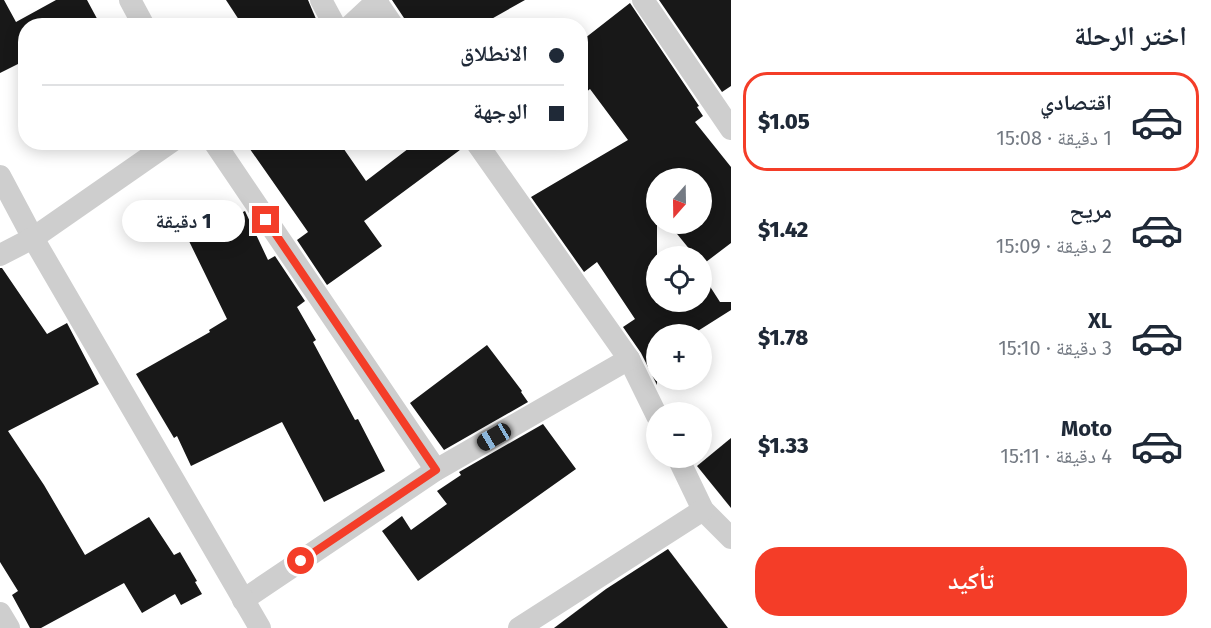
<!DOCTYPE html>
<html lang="ar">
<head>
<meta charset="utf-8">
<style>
  :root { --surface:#fff; --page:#f6f6f7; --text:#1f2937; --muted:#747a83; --line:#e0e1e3; --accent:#f43d28 }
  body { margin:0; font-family:"Fira Sans","Noto Naskh Arabic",sans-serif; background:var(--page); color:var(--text); direction:rtl; height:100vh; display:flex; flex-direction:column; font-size:22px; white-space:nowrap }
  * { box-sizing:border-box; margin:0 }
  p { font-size:20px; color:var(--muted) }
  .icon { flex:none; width:33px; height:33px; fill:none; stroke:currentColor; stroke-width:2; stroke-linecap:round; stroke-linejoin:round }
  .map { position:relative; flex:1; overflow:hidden; direction:ltr }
  .side { display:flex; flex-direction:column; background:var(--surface); width:480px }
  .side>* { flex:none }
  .guide { position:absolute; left:18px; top:18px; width:570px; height:132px; border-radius:24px; box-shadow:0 3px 15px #0003; direction:rtl; display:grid; align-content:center; height:132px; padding:0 24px; background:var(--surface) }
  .needle { width:39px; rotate:200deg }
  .buttons { position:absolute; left:646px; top:168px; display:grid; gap:12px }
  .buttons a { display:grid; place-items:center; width:66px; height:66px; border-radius:50%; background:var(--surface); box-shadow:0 3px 15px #0003; font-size:30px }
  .end { position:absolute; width:27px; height:27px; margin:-14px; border:8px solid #f43d28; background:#fff; box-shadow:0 0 0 3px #fff }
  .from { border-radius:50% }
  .bubble { position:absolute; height:42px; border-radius:21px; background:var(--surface); box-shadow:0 3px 15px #0003; font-size:20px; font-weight:800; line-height:42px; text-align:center; direction:rtl }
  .car { position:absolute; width:18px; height:36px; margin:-18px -9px; border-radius:8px; box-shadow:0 0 4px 2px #0007; background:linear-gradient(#222 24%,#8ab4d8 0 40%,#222 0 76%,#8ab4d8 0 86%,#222 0) }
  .guide b { display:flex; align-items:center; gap:21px; height:57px; font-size:22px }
  .guide b+b { border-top:2px solid var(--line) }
  .guide i { width:15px; height:15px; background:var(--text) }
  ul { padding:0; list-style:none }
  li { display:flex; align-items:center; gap:18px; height:99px; margin:0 12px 9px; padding:0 12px; border:3px solid transparent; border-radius:24px }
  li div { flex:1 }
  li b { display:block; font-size:22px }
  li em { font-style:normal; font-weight:800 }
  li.current { border-color:var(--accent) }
  li>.icon { width:54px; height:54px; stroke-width:1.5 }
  h2 { padding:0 24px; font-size:27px; line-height:72px }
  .cta { display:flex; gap:12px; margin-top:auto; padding:12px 24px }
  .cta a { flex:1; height:69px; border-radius:24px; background:var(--accent); color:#fff; font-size:24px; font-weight:800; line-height:69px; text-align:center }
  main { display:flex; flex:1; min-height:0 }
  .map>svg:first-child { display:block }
  .building { fill:#181818 }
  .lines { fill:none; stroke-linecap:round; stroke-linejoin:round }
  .minor { stroke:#cecece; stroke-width:22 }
  .route { stroke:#f43d28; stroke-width:8 }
</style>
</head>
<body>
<main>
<section class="side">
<h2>اختر الرحلة</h2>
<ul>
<li class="current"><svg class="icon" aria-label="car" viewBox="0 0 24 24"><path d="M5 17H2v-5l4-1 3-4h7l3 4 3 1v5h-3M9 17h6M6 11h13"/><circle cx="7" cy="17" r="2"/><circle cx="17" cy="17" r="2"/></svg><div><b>اقتصادي</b><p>1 دقيقة · 15:08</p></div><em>$1.05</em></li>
<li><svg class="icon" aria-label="car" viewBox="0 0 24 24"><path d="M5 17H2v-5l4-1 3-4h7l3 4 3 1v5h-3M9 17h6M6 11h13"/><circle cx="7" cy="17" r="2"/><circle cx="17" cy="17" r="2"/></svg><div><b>مريح</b><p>2 دقيقة · 15:09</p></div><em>$1.42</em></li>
<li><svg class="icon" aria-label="car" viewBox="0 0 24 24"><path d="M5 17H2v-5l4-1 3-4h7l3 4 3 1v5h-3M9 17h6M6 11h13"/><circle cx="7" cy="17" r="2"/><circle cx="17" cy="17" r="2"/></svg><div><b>XL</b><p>3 دقيقة · 15:10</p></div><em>$1.78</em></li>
<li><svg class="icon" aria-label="car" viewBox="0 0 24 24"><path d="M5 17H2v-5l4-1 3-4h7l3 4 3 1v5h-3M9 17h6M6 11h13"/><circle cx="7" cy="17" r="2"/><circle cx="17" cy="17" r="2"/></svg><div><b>Moto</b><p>4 دقيقة · 15:11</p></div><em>$1.33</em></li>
</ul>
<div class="cta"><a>تأكيد</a></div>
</section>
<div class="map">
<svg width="731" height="628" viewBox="0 0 731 628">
  <rect width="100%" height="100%" fill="#fff"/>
  <g class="building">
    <polygon points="0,0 4,0 16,22 56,0 87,0 101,26 26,26 26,60 0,73"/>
    <polygon points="226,0 308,0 319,26 243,26"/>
    <polygon points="392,0 525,0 479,26 406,26 404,18"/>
    <polygon points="659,0 731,0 731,86 722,92"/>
    <polygon points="630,3 699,106 697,107 703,116 695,122 731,167 731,243 702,265 702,256 695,256 669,224 702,224 702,178 657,178 657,302 702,302 702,274 720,302 731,302 731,310 693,334 657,334 657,385 641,353 623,327 635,319 597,262 584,272 531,197 628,140 590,89 580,97 580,42"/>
    <polygon points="245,142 339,142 366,181 417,142 463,142 464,147 364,221 382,246 327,285 297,240 308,232"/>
    <polygon points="245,211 268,260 275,256 305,301 297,307 316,340 313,342 355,420 358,419 385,471 324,502 282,422 191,466 177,436 174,438 136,374 210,332 209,330 227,319 188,239"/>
    <polygon points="0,268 2,268 47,334 67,323 99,384 8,431 44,485 85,555 149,517 174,555 180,552 197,581 195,582 202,594 181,605 175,594 142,613 124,583 41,628 30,628 12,595 18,591 0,562"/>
    <polygon points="487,345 522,391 521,392 528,402 444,450 410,403"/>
    <polygon points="543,424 576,469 418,581 382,531 402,516 411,530 447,504 437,491 461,475 459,472"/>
    <polygon points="731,438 731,508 697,466"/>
    <polygon points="668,549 728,628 554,628 606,589"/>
  </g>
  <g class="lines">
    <g class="minor">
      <polyline points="130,0 144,26"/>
      <polyline points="321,0 335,26"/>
      <polyline points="643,0 731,129"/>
      <polyline points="376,1 393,26"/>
      <polyline points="350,26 378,0"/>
      <polyline points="214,142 436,470 243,600"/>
      <polyline points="476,142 629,359 657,416"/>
      <polyline points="0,176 33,238 260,628"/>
      <polyline points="0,255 33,238 171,142"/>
      <polyline points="678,458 703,510 731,538"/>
      <polyline points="436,470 629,359"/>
      <polyline points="0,613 9,628"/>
      <polyline points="519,628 703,510"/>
    </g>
  </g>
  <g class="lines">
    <polyline class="route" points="266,220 436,470 301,561"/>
  </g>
</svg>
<div class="buttons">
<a><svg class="needle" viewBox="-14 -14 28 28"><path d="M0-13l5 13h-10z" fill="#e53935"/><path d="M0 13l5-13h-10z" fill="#747a83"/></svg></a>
<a><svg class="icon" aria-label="locate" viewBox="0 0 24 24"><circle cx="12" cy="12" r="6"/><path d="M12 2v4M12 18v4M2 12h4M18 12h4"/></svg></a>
<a>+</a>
<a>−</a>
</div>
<i class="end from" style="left:301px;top:561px"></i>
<i class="end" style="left:266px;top:220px"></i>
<div class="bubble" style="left:122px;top:200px;width:123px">1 دقيقة</div>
<i class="car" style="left:494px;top:437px;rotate:240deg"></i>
<div class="guide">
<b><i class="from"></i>الانطلاق</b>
<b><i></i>الوجهة</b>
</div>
</div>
</main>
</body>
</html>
